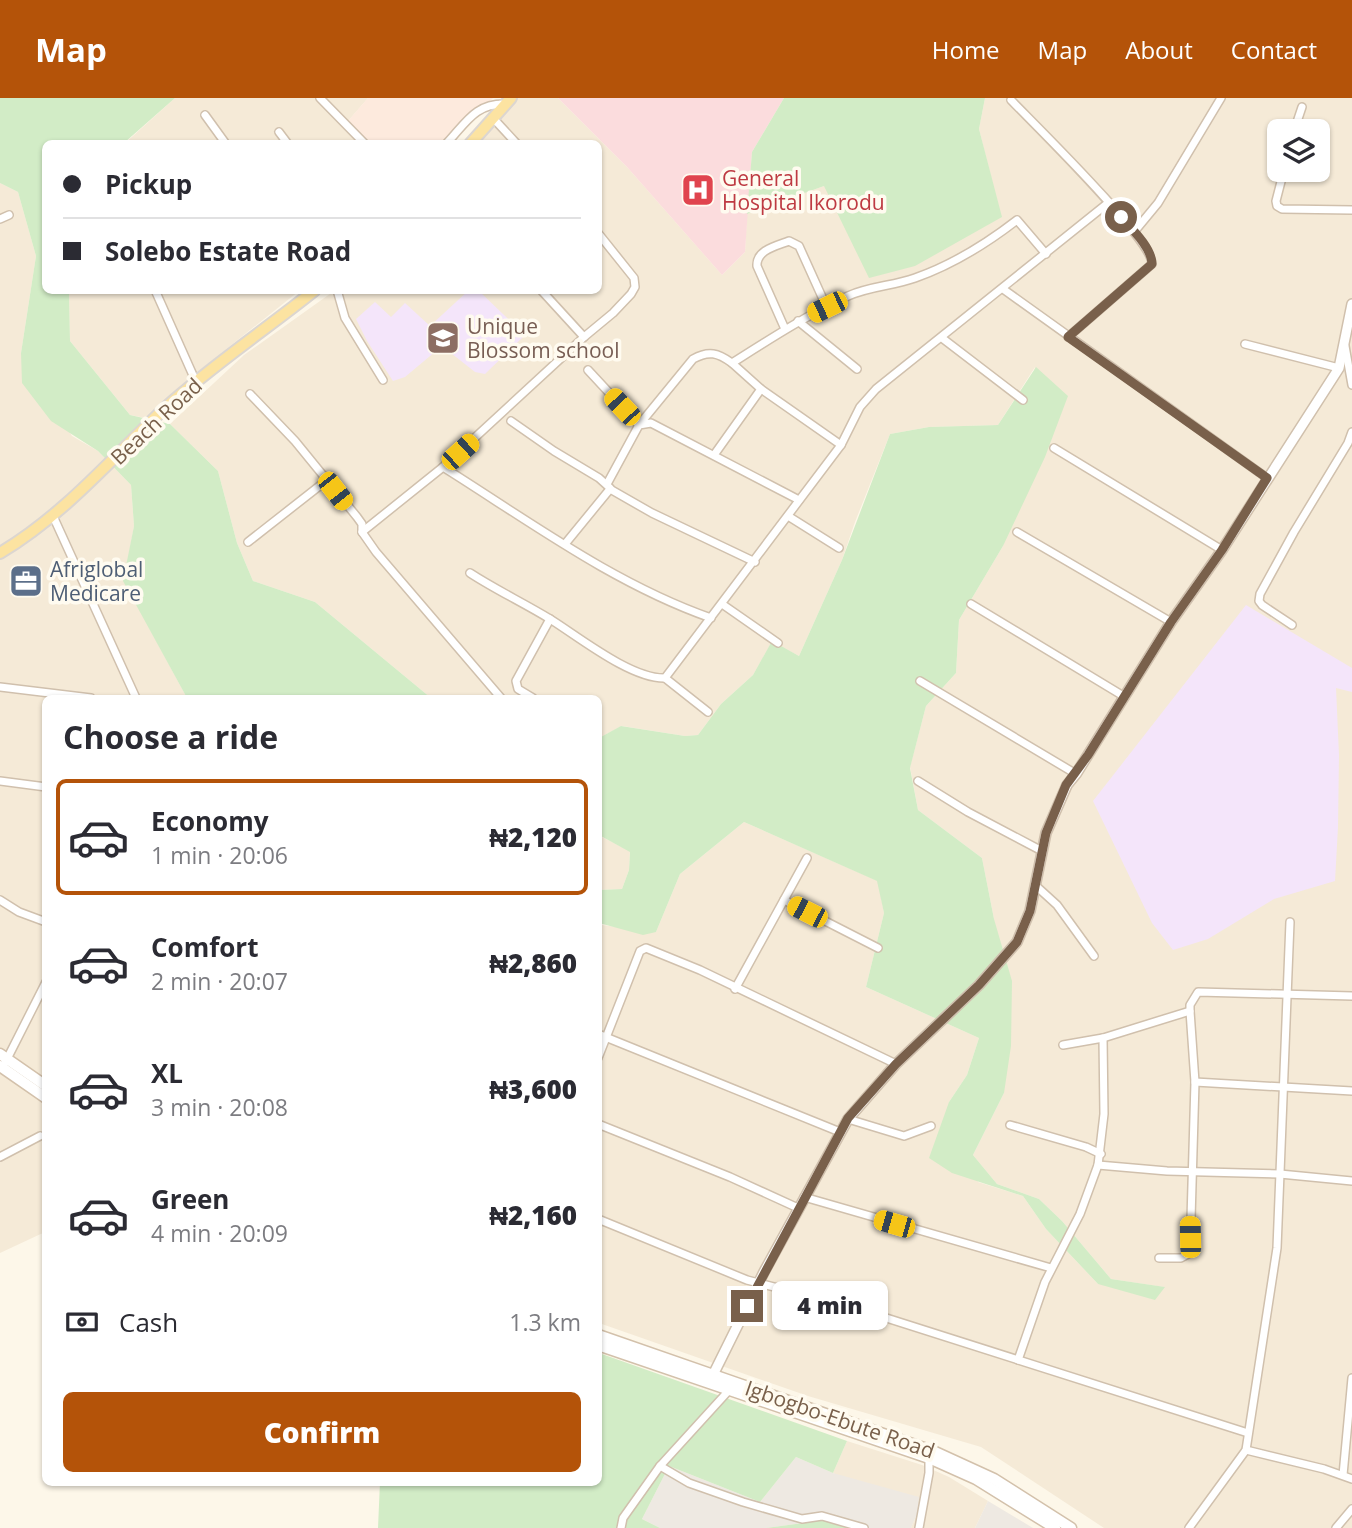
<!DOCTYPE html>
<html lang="en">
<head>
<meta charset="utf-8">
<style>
  :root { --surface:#fff; --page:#f7f7f7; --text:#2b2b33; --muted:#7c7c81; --line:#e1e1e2; --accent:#b45309 }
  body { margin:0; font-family:"Open Sans",sans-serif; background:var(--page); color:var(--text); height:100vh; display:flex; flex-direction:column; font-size:26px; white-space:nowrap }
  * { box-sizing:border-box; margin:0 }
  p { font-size:23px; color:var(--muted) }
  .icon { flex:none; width:38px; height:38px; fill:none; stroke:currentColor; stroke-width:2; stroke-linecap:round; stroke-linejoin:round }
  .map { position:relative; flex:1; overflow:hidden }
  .drawer { position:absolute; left:42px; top:597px; width:560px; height:791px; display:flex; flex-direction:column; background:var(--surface); border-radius:10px; box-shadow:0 2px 5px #0004 }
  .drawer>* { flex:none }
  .guide { position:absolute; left:42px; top:42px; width:560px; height:154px; border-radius:10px; box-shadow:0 2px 5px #0004; display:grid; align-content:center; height:154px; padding:0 21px; background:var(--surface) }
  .buttons { position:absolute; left:1267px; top:21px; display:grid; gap:14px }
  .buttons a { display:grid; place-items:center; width:63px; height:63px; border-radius:10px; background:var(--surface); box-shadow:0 2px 5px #0004; font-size:35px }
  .end { position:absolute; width:32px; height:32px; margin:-16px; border:9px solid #79604b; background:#fff; box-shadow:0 0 0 4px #fff }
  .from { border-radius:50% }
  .bubble { position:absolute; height:49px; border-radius:10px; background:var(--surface); box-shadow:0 2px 5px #0004; font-size:23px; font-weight:800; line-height:49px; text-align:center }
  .car { position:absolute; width:21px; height:42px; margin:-21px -10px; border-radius:9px; box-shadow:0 0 5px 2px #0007; background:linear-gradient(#f5c518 24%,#345 0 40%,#f5c518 0 76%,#345 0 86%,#f5c518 0) }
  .guide b { display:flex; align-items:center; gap:24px; height:66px; font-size:26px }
  .guide b+b { border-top:2px solid var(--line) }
  .guide i { width:18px; height:18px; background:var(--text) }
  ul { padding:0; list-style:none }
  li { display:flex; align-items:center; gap:21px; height:116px; margin:0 14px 10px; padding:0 7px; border:4px solid transparent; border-radius:10px }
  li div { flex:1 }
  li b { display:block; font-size:26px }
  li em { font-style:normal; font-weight:800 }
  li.active { border-color:var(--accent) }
  li>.icon { width:63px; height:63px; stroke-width:1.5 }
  h2 { padding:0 21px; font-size:32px; line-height:84px }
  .pay { display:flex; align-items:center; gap:18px; height:77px; padding:0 21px; font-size:26px }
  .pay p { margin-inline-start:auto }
  .cta { display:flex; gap:14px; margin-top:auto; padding:14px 21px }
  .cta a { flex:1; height:80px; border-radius:10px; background:var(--accent); color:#fff; font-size:28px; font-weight:800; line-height:80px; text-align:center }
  header { display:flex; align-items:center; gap:42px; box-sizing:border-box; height:98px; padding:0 35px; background:var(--accent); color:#fff }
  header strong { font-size:33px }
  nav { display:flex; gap:38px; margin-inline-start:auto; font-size:24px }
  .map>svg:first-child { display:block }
  .residential { fill:#f5ead7; fill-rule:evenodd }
  .commercial { fill:#fdeadd }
  .industrial { fill:#eee9e2 }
  .education { fill:#f4e5fa }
  .medical { fill:#fbdcdd }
  .green { fill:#d2ecc6 }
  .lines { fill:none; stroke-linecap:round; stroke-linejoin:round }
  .minor-casing { stroke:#d0c0ad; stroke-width:10 }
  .tertiary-casing { stroke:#d0c0ad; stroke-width:12 }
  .secondary-casing { stroke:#d3c1ab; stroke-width:13 }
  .primary-casing { stroke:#dcd6d0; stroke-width:14 }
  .minor { stroke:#fff; stroke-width:7 }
  .tertiary { stroke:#fff; stroke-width:9 }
  .secondary { stroke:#fff; stroke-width:10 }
  .primary { stroke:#fce3a1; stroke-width:10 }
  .route { stroke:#79604b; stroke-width:9 }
  .labels { text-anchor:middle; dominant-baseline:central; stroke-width:7; stroke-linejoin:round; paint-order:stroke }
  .health-label { font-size:21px; fill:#be3a42; stroke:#fffbf0; text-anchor:start }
  .education-label { font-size:21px; fill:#785e54; stroke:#fffbf0; text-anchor:start }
  .street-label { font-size:21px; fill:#79604b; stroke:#fffbf0 }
  .service-label { font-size:21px; fill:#4e5e75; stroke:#fffbf0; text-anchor:start }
</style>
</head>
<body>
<header>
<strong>Map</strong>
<nav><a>Home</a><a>Map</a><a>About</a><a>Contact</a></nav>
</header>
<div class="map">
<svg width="1352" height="1430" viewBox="0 0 1352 1430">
  <rect width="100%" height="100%" fill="#fdf7e9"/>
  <g class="residential">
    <polygon points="175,0 368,0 348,23 370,45 124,46"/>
    <path d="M 516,0 L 558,0 L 627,69 L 722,177 L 745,154 L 747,116 L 824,88 L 1001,119 L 979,31 L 985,0 L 1352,0 L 1352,1430 L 1104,1430 L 981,1349 L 808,1298 L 599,1225 L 599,825 L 602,827 L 656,834 L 680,776 L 744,724 L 878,783 L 884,815 L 866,889 L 979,940 L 967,977 L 949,1004 L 978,1084 L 1023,1098 L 1046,1131 L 1098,1186 L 1164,1189 L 1111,1181 L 1062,1123 L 1039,1101 L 997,1086 L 973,1057 L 1004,995 L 994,821 L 982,760 L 918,712 L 910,669 L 926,608 L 956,575 L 959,522 L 1003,448 L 1035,269 L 998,327 L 929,329 L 890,336 L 855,424 L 842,462 L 799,558 L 772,544 L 753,577 L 721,606 L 698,637 L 685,638 L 622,628 L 599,640 L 598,600 L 431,600 L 315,504 L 253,483 L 237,445 L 218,373 L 170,326 L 244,257 L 334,193 L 598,192 L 598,46 L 477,45 ZM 1279,33 L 1318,33 L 1318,72 L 1279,72 Z"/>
    <polygon points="0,85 18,94 36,158 21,255 72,338 98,353 131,387 134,428 124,483 187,600 46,600 45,1134 0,1155"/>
    <polygon points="69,193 299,193 180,288 145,320 130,317 70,243"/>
    <polygon points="598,737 630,753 629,772 622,791 599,792"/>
    <polygon points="847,1343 922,1367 949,1379 988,1403 975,1430 911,1430 917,1416 833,1375"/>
  </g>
  <polygon class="commercial" points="368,0 493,0 448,45 370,45 348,23"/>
  <g class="industrial">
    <polygon points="796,1359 833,1375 919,1399 917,1416 911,1430 855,1430 833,1421 766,1430 660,1430 642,1421 669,1368 760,1404"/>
    <polygon points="988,1403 1033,1430 975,1430"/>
  </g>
  <g class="education">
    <polygon points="469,192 479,193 525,237 485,276 475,274 442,248 405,279 393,283 367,243 356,221 375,204 391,219 405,205 430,228"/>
    <polygon points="1246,507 1352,570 1352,594 1336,590 1339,657 1338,729 1335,783 1274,801 1208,841 1173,852 1152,825 1093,703"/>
  </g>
  <polygon class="medical" points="558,0 784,0 752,54 745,154 722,177 627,69"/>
  <g class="green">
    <polygon points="0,0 175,0 124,45 46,46 46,192 69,193 70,243 130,317 170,326 218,373 237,445 253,483 315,504 431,600 187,600 123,483 134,428 131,387 98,353 51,323 22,285 21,255 36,158 18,94 0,85"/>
    <polygon points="784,0 985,0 979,31 1002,119 915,168 869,180 824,88 747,116 752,54"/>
    <polygon points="1036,269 1068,298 1045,359 1003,448 959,522 956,575 926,608 910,670 918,712 982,760 994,821 1012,883 1011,948 1004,995 973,1057 997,1086 1039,1101 1062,1123 1111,1181 1165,1189 1155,1202 1098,1186 1046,1131 1023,1098 952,1075 929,1060 949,1004 967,977 979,940 866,889 884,815 877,783 744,724 680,776 656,834 643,837 599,825 599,792 622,791 629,772 630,754 599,737 599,640 621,628 685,638 698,637 721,606 753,577 772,543 799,558 842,462 890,336 929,329 998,327"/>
    <polygon points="599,1255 847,1343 833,1375 796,1359 760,1404 669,1368 642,1421 660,1430 378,1430 380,1384 598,1384"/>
    <polygon points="833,1421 855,1430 766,1430"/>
  </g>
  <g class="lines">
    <defs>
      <g id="minor">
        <polyline points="320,0 365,46"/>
        <path d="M 1011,2 C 1035,27 1152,141 1152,166 L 1068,239"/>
        <polyline points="205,17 226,46"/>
        <polyline points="493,20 517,46"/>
        <polyline points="1294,33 1302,9"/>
        <polyline points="279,34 288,46"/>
        <path d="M 446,46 C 466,25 475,5 506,6"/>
        <polyline points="1284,72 1276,103 1277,108 1282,111 1352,112"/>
        <polyline points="0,121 9,117"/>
        <polyline points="1134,134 1158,105 1221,0"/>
        <polyline points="1003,191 1267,380"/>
        <polyline points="155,192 196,284"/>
        <polyline points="337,192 345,220 383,282"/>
        <polyline points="541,192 584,239"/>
        <polyline points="798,223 857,271"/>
        <path d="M 785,231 L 757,168 C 756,152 776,148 789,143 L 799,148 L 827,210"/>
        <polyline points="942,240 1023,302"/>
        <polyline points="1245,246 1339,270"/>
        <polyline points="1345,248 1352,287"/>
        <path d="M 588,272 L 639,327 L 693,261 C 709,252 718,255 732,265"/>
        <polyline points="250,296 295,343 357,419 362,426 362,434 376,454 501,600"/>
        <polyline points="511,323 554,353 599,380 610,390"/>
        <path d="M 841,347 L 761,291 L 732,265 C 770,241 807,217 848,198 C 870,188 893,188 915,180 C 952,167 986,146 1017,122 L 1046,156"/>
        <polyline points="1054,350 1222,452"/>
        <polyline points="714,357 761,291"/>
        <path d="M 443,369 C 529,423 614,486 711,520"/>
        <polyline points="607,386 639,327 651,325 799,402"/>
        <polyline points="53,418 136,600"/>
        <polyline points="788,418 839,450"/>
        <polyline points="362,434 443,369 584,239 613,215 631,196 635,189 634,180 598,135"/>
        <polyline points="1017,434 1171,524"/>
        <polyline points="248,444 327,382"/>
        <polyline points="565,446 610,391 652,415 755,464"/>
        <path d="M 470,475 C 496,492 524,505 550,521 C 579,539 631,581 665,580 L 841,347 L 860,309 L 876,291 L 1108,105"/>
        <polyline points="722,506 778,545"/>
        <polyline points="971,506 1125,599"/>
        <polyline points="1292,527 1262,507 1259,503 1260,496 1294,434 1348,345 1352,334"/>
        <polyline points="665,580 708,614"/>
        <polyline points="920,583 1076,676"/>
        <polyline points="0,589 91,600"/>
        <polyline points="533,600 518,591 516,583 550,521"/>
        <polyline points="0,683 46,689"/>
        <polyline points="918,683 968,714 1042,753"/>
        <polyline points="1035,787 1057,807 1094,858"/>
        <polyline points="0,802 19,814 46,824"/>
        <polyline points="784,802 878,850"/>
        <polyline points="735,891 807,760"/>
        <polyline points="598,936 840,1034"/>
        <polyline points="1063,947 1103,940 1190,913"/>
        <polyline points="598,960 640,853 646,850 700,872 896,966"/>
        <polyline points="5,965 46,884"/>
        <polyline points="1195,984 1352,993"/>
        <polyline points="848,1021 904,1038 931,1028"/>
        <polyline points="598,1026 730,1079 798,1110"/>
        <polyline points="1010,1027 1086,1049 1101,1056"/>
        <polyline points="0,1059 40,1038"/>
        <polyline points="1098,1067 1167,1073 1280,1076 1352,1083"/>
        <polyline points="804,1099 1051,1170"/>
        <polyline points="598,1121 747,1182 855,1210 1248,1335"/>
        <polyline points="1159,1160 1181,1160 1190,1155 1195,984 1190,913 1190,907 1198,894 1352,898"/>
        <polyline points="1018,1262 1045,1184 1080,1116 1098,1067 1104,1016 1103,940"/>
        <polyline points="1246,1352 1324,1371 1352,1381"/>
        <polyline points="660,1368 689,1385 743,1404 802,1421 822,1418 864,1430"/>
        <polyline points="1343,1377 1352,1280"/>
        <polyline points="621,1430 623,1420 660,1368 732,1289"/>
        <polyline points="919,1430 929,1375 929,1360"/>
        <polyline points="1189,1430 1246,1352 1277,1150 1290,824"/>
        <polyline points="1336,1430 1352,1411"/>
      </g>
      <polyline id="tertiary" points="711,1281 764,1174 848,1021 896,966 979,887 1017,844 1030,813 1046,735 1067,687 1076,676 1171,524 1222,452 1339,270 1352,206"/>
      <g id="secondary">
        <polyline points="0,956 46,988"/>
        <polyline points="0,968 46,1000"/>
        <polyline points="598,1237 935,1354 994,1381 1071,1430"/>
        <polyline points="598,1247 929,1360 976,1381 1055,1430"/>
      </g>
      <g id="primary">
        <polyline points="470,46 511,0"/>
        <path d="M 0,455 C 64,417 111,361 164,311 C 211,268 265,232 315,192"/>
      </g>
    </defs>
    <use href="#minor" class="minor-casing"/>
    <use href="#tertiary" class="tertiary-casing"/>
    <use href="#secondary" class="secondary-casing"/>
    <use href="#primary" class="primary-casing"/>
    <use href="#minor" class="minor"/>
    <use href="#tertiary" class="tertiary"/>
    <use href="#secondary" class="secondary"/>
    <use href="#primary" class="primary"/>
  </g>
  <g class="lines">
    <path class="route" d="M 747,1208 L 848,1020 L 896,966 L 979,887 L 1017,844 L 1030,813 L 1046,735 L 1066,687 L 1088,657 L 1171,524 L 1222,452 L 1267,380 L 1068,239 L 1152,166 C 1152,150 1132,131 1121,119"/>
  </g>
  <defs>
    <symbol id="hospital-square" viewBox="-11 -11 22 22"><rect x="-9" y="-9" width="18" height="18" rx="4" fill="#e0444e" stroke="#fffbf0"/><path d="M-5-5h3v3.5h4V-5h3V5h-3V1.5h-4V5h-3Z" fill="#fff"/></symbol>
    <symbol id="school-square" viewBox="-11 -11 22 22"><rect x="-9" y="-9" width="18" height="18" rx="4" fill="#8d6e63" stroke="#fffbf0"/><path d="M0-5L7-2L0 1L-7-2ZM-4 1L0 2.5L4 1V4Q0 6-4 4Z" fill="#fff"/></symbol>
    <symbol id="office-square" viewBox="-11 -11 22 22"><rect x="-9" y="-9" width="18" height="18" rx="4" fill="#5c6f8a" stroke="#fffbf0"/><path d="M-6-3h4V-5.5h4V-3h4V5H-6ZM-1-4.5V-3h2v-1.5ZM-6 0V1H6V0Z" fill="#fff"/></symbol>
  </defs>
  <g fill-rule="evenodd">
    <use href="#hospital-square" x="679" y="73" width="38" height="38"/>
    <use href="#school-square" x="424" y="221" width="38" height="38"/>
    <use href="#office-square" x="7" y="464" width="38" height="38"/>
  </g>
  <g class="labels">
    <g class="health-label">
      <text x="722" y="80">General<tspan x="722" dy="24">Hospital Ikorodu</tspan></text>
    </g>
    <g class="education-label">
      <text x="467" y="228">Unique<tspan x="467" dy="24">Blossom school</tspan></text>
    </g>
    <g class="street-label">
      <text transform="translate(156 323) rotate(-43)">Beach Road</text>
      <text transform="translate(840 1321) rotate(19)">Igbogbo-Ebute Road</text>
    </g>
    <g class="service-label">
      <text x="50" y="471">Afriglobal<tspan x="50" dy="24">Medicare</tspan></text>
    </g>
  </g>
</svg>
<div class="buttons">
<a><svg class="icon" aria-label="layers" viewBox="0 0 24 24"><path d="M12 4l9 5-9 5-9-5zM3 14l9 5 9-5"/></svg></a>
</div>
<i class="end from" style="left:1121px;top:119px"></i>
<i class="end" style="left:747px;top:1208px"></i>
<div class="bubble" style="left:772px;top:1183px;width:116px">4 min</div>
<i class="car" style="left:827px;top:209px;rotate:244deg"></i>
<i class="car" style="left:622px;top:309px;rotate:317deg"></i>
<i class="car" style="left:460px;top:354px;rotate:48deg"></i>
<i class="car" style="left:335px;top:393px;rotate:142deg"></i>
<i class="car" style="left:807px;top:814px;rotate:297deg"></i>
<i class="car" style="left:894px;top:1126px;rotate:286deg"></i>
<i class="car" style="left:1190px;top:1139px;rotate:359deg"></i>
<div class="guide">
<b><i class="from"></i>Pickup</b>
<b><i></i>Solebo Estate Road</b>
</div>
<section class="drawer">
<h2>Choose a ride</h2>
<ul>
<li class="active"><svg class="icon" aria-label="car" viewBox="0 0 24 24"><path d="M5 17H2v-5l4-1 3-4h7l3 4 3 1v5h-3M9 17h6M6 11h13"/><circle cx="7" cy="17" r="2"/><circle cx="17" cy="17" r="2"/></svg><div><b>Economy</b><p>1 min · 20:06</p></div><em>₦2,120</em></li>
<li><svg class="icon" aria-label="car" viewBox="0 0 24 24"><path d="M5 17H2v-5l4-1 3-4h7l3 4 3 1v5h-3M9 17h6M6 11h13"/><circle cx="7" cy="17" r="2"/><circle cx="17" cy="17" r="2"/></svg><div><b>Comfort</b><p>2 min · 20:07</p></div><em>₦2,860</em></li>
<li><svg class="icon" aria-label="car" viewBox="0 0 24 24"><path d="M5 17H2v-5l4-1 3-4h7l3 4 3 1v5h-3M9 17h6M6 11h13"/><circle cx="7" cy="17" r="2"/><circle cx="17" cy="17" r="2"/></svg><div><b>XL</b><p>3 min · 20:08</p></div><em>₦3,600</em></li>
<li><svg class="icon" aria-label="car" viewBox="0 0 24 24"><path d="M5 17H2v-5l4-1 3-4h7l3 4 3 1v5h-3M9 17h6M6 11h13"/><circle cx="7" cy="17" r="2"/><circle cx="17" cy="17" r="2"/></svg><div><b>Green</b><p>4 min · 20:09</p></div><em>₦2,160</em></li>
</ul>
<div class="pay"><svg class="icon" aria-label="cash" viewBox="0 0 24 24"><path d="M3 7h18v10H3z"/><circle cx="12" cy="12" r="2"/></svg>Cash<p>1.3 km</p></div>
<div class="cta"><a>Confirm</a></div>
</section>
</div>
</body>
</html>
